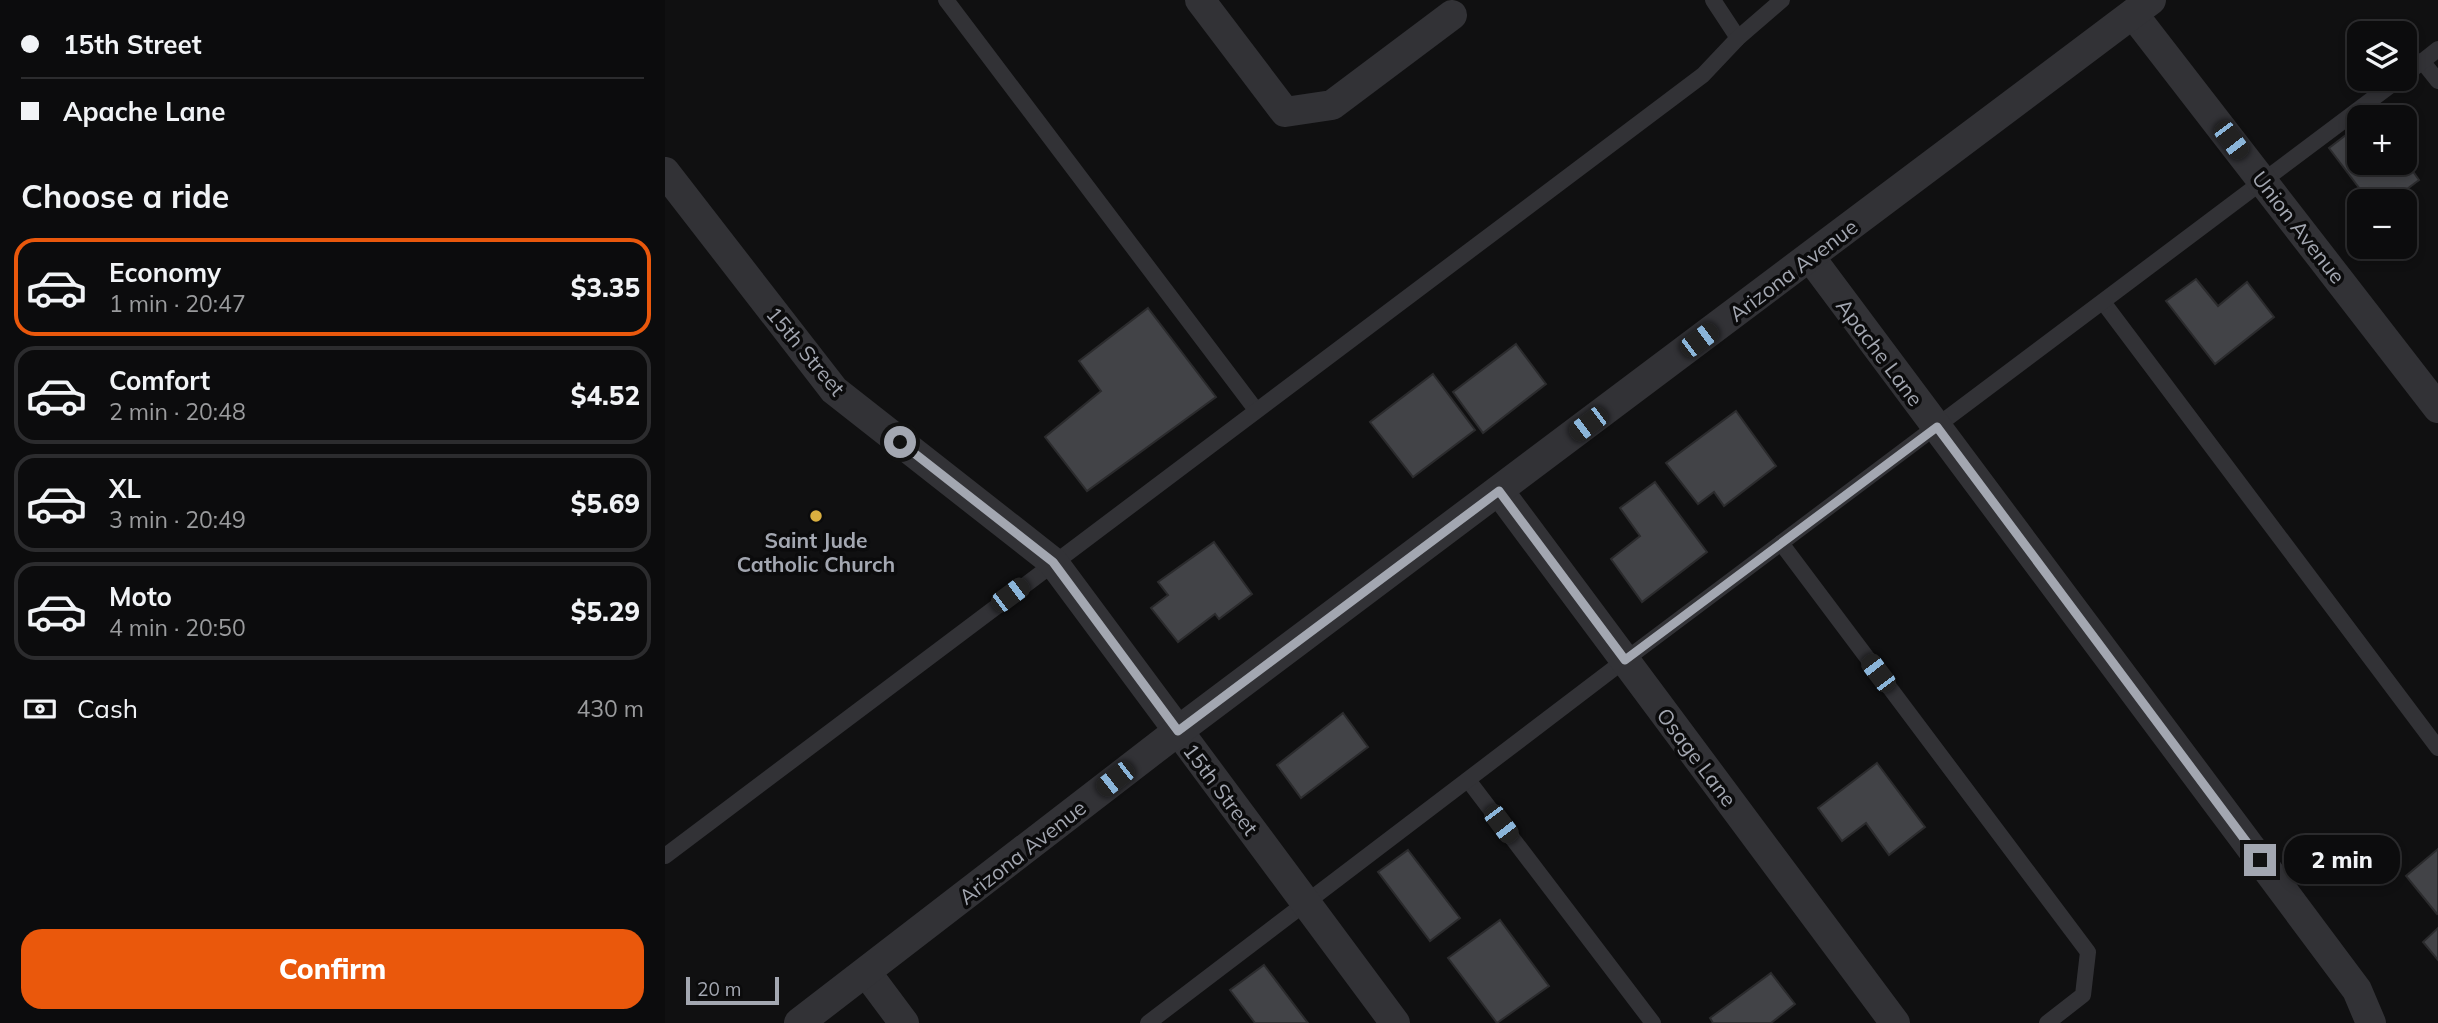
<!DOCTYPE html>
<html lang="en">
<head>
<meta charset="utf-8">
<style>
  :root { --surface:#0c0c0d; --page:#1a1a1b; --text:#f1f3f6; --muted:#9a9b9d; --line:#2c2c2e; --accent:#ea580c }
  body { margin:0; font-family:Mulish,sans-serif; background:var(--page); color:var(--text); height:100vh; display:flex; flex-direction:column; font-size:26px; white-space:nowrap }
  * { box-sizing:border-box; margin:0 }
  p { font-size:23px; color:var(--muted) }
  .icon { flex:none; width:38px; height:38px; fill:none; stroke:currentColor; stroke-width:2; stroke-linecap:round; stroke-linejoin:round }
  .map { position:relative; flex:1; overflow:hidden }
  .details { display:flex; flex-direction:column; background:var(--surface); width:665px }
  .details>* { flex:none }
  .hud { display:grid; align-content:center; height:154px; padding:0 21px; background:var(--surface) }
  .tools { position:absolute; left:1682px; top:21px; display:grid; gap:14px }
  .tools a { display:grid; place-items:center; width:70px; height:70px; border-radius:14px; background:var(--surface); box-shadow:0 4px 10px #0003,0 0 0 2px var(--line); font-size:35px }
  .scale { position:absolute; left:21px; bottom:18px; width:93px; box-sizing:border-box; padding-left:7px; border:4px solid #a3a7b1; border-top:0; font-size:19px; line-height:24px; white-space:nowrap; color:#a3a7b1; -webkit-text-stroke:5px #0b0b0c; paint-order:stroke }
  .end { position:absolute; width:32px; height:32px; margin:-16px; border:9px solid #a3a7b1; background:#111; box-shadow:0 0 0 4px #111 }
  .from { border-radius:50% }
  .bubble { position:absolute; height:49px; border-radius:21px; background:var(--surface); box-shadow:0 4px 10px #0003,0 0 0 2px var(--line); font-size:23px; font-weight:800; line-height:49px; text-align:center }
  .car { position:absolute; width:21px; height:42px; margin:-21px -10px; border-radius:9px; box-shadow:0 0 5px 2px #0007; background:linear-gradient(#222 24%,#8ab4d8 0 40%,#222 0 76%,#8ab4d8 0 86%,#222 0) }
  .hud b { display:flex; align-items:center; gap:24px; height:66px; font-size:26px }
  .hud b+b { border-top:2px solid var(--line) }
  .hud i { width:18px; height:18px; background:var(--text) }
  ul { padding:0; list-style:none }
  li { display:flex; align-items:center; gap:21px; height:98px; margin:0 14px 10px; padding:0 7px; border:4px solid var(--line); border-radius:21px }
  li div { flex:1 }
  li b { display:block; font-size:26px }
  li em { font-style:normal; font-weight:800 }
  li.on { border-color:var(--accent) }
  li>.icon { width:63px; height:63px; stroke-width:1.5 }
  h2 { padding:0 21px; font-size:32px; line-height:84px }
  .pay { display:flex; align-items:center; gap:18px; height:77px; padding:0 21px; font-size:26px }
  .pay p { margin-inline-start:auto }
  .primary-button { display:flex; gap:14px; margin-top:auto; padding:14px 21px }
  .primary-button a { flex:1; height:80px; border-radius:21px; background:var(--accent); color:#fff; font-size:28px; font-weight:800; line-height:80px; text-align:center }
  main { display:flex; flex:1; min-height:0 }
  .map>svg:first-child { display:block }
  .building { fill:#424347; stroke:#2b2b2d; stroke-width:2 }
  .lines { fill:none; stroke-linecap:round; stroke-linejoin:round }
  .service { stroke:#323236; stroke-width:16 }
  .minor { stroke:#323236; stroke-width:30 }
  .route { stroke:#a3a7b1; stroke-width:9 }
  .poi-dot { fill:#daaf40; stroke:#0b0b0c; stroke-width:2.5 }
  .labels { text-anchor:middle; dominant-baseline:central; stroke-width:7; stroke-linejoin:round; paint-order:stroke }
  .street-label { font-size:21px; fill:#a3a7b1; stroke:#0b0b0c }
  .poi-label { font-size:21px; font-weight:bold; fill:#a3a7b1; stroke:#0b0b0c }
</style>
</head>
<body>
<main>
<section class="details">
<div class="hud">
<b><i class="from"></i>15th Street</b>
<b><i></i>Apache Lane</b>
</div>
<h2>Choose a ride</h2>
<ul>
<li class="on"><svg class="icon" aria-label="car" viewBox="0 0 24 24"><path d="M5 17H2v-5l4-1 3-4h7l3 4 3 1v5h-3M9 17h6M6 11h13"/><circle cx="7" cy="17" r="2"/><circle cx="17" cy="17" r="2"/></svg><div><b>Economy</b><p>1 min · 20:47</p></div><em>$3.35</em></li>
<li><svg class="icon" aria-label="car" viewBox="0 0 24 24"><path d="M5 17H2v-5l4-1 3-4h7l3 4 3 1v5h-3M9 17h6M6 11h13"/><circle cx="7" cy="17" r="2"/><circle cx="17" cy="17" r="2"/></svg><div><b>Comfort</b><p>2 min · 20:48</p></div><em>$4.52</em></li>
<li><svg class="icon" aria-label="car" viewBox="0 0 24 24"><path d="M5 17H2v-5l4-1 3-4h7l3 4 3 1v5h-3M9 17h6M6 11h13"/><circle cx="7" cy="17" r="2"/><circle cx="17" cy="17" r="2"/></svg><div><b>XL</b><p>3 min · 20:49</p></div><em>$5.69</em></li>
<li><svg class="icon" aria-label="car" viewBox="0 0 24 24"><path d="M5 17H2v-5l4-1 3-4h7l3 4 3 1v5h-3M9 17h6M6 11h13"/><circle cx="7" cy="17" r="2"/><circle cx="17" cy="17" r="2"/></svg><div><b>Moto</b><p>4 min · 20:50</p></div><em>$5.29</em></li>
</ul>
<div class="pay"><svg class="icon" aria-label="cash" viewBox="0 0 24 24"><path d="M3 7h18v10H3z"/><circle cx="12" cy="12" r="2"/></svg>Cash<p>430 m</p></div>
<div class="primary-button"><a>Confirm</a></div>
</section>
<div class="map">
<svg width="1773" height="1023" viewBox="0 0 1773 1023">
  <rect width="100%" height="100%" fill="#101011"/>
  <g class="building">
    <polygon points="1694,125 1694,163 1740,163 1740,160 1754,180 1726,201 1704,201 1664,148"/>
    <polygon points="1531,279 1553,306 1582,282 1609,317 1550,364 1501,301"/>
    <polygon points="483,308 551,397 422,491 380,437 436,391 414,361"/>
    <polygon points="851,344 881,384 818,433 788,392"/>
    <polygon points="768,374 810,430 748,477 705,422"/>
    <polygon points="1071,411 1111,466 1059,506 1049,492 1033,504 1001,463"/>
    <polygon points="990,482 1042,552 977,602 946,559 975,536 955,508"/>
    <polygon points="549,542 587,594 554,619 550,614 513,642 486,608 503,595 493,582"/>
    <polygon points="678,713 703,747 636,798 612,765"/>
    <polygon points="1212,763 1260,827 1224,855 1201,823 1177,841 1153,808"/>
    <polygon points="1773,849 1773,913 1772,914 1741,876"/>
    <polygon points="743,850 795,918 765,941 713,872"/>
    <polygon points="835,920 884,986 832,1023 783,958"/>
    <polygon points="1773,928 1773,960 1758,942"/>
    <polygon points="599,965 643,1023 590,1023 565,990"/>
    <polygon points="1106,973 1130,1004 1106,1023 1048,1023 1045,1018"/>
  </g>
  <g class="lines">
    <g class="service">
      <polyline points="281,0 591,410"/>
      <polyline points="1048,0 1073,38"/>
      <polyline points="1757,61 1773,81"/>
      <polyline points="1740,75 1773,49"/>
      <polyline points="1438,302 1773,748"/>
      <polyline points="1116,543 1423,952 1418,995 1382,1023"/>
      <polyline points="803,780 988,1023"/>
      <polyline points="0,856 1038,75 1073,38 1117,0"/>
      <polyline points="483,1023 960,660 1734,79"/>
    </g>
    <g class="minor">
      <polyline points="535,0 620,112 667,105 787,15"/>
      <polyline points="1468,14 1773,408"/>
      <polyline points="0,172 169,390 388,562 730,1023"/>
      <polyline points="1145,257 1692,990 1706,1023"/>
      <polyline points="834,491 1230,1023"/>
      <polyline points="201,972 239,1023"/>
      <polyline points="134,1023 513,731 1486,0"/>
    </g>
  </g>
  <g class="lines">
    <polyline class="route" points="235,442 388,562 513,731 834,491 960,660 1272,427 1595,860"/>
  </g>
  <circle class="poi-dot" cx="151" cy="516" r="7"/>
  <g class="labels">
    <g class="street-label">
      <text transform="translate(1634 227) rotate(52)">Union Avenue</text>
      <text transform="translate(1128 270) rotate(-37)">Arizona Avenue</text>
      <text transform="translate(141 351) rotate(50)">15th Street</text>
      <text transform="translate(1215 352) rotate(53)">Apache Lane</text>
      <text transform="translate(1032 757) rotate(53)">Osage Lane</text>
      <text transform="translate(556 789) rotate(53)">15th Street</text>
      <text transform="translate(357 852) rotate(-38)">Arizona Avenue</text>
    </g>
    <g class="poi-label">
      <text x="151" y="540">Saint Jude<tspan x="151" dy="24">Catholic Church</tspan></text>
    </g>
  </g>
</svg>
<div class="tools">
<a><svg class="icon" aria-label="layers" viewBox="0 0 24 24"><path d="M12 4l9 5-9 5-9-5zM3 14l9 5 9-5"/></svg></a>
<a>+</a>
<a>−</a>
</div>
<div class="scale">20 m</div>
<i class="end from" style="left:235px;top:442px"></i>
<i class="end" style="left:1595px;top:860px"></i>
<div class="bubble" style="left:1619px;top:835px;width:116px">2 min</div>
<i class="car" style="left:1566px;top:140px;rotate:143deg"></i>
<i class="car" style="left:1034px;top:340px;rotate:53deg"></i>
<i class="car" style="left:923px;top:424px;rotate:233deg"></i>
<i class="car" style="left:345px;top:595px;rotate:53deg"></i>
<i class="car" style="left:1213px;top:673px;rotate:323deg"></i>
<i class="car" style="left:450px;top:779px;rotate:232deg"></i>
<i class="car" style="left:836px;top:824px;rotate:143deg"></i>
</div>
</main>
</body>
</html>
